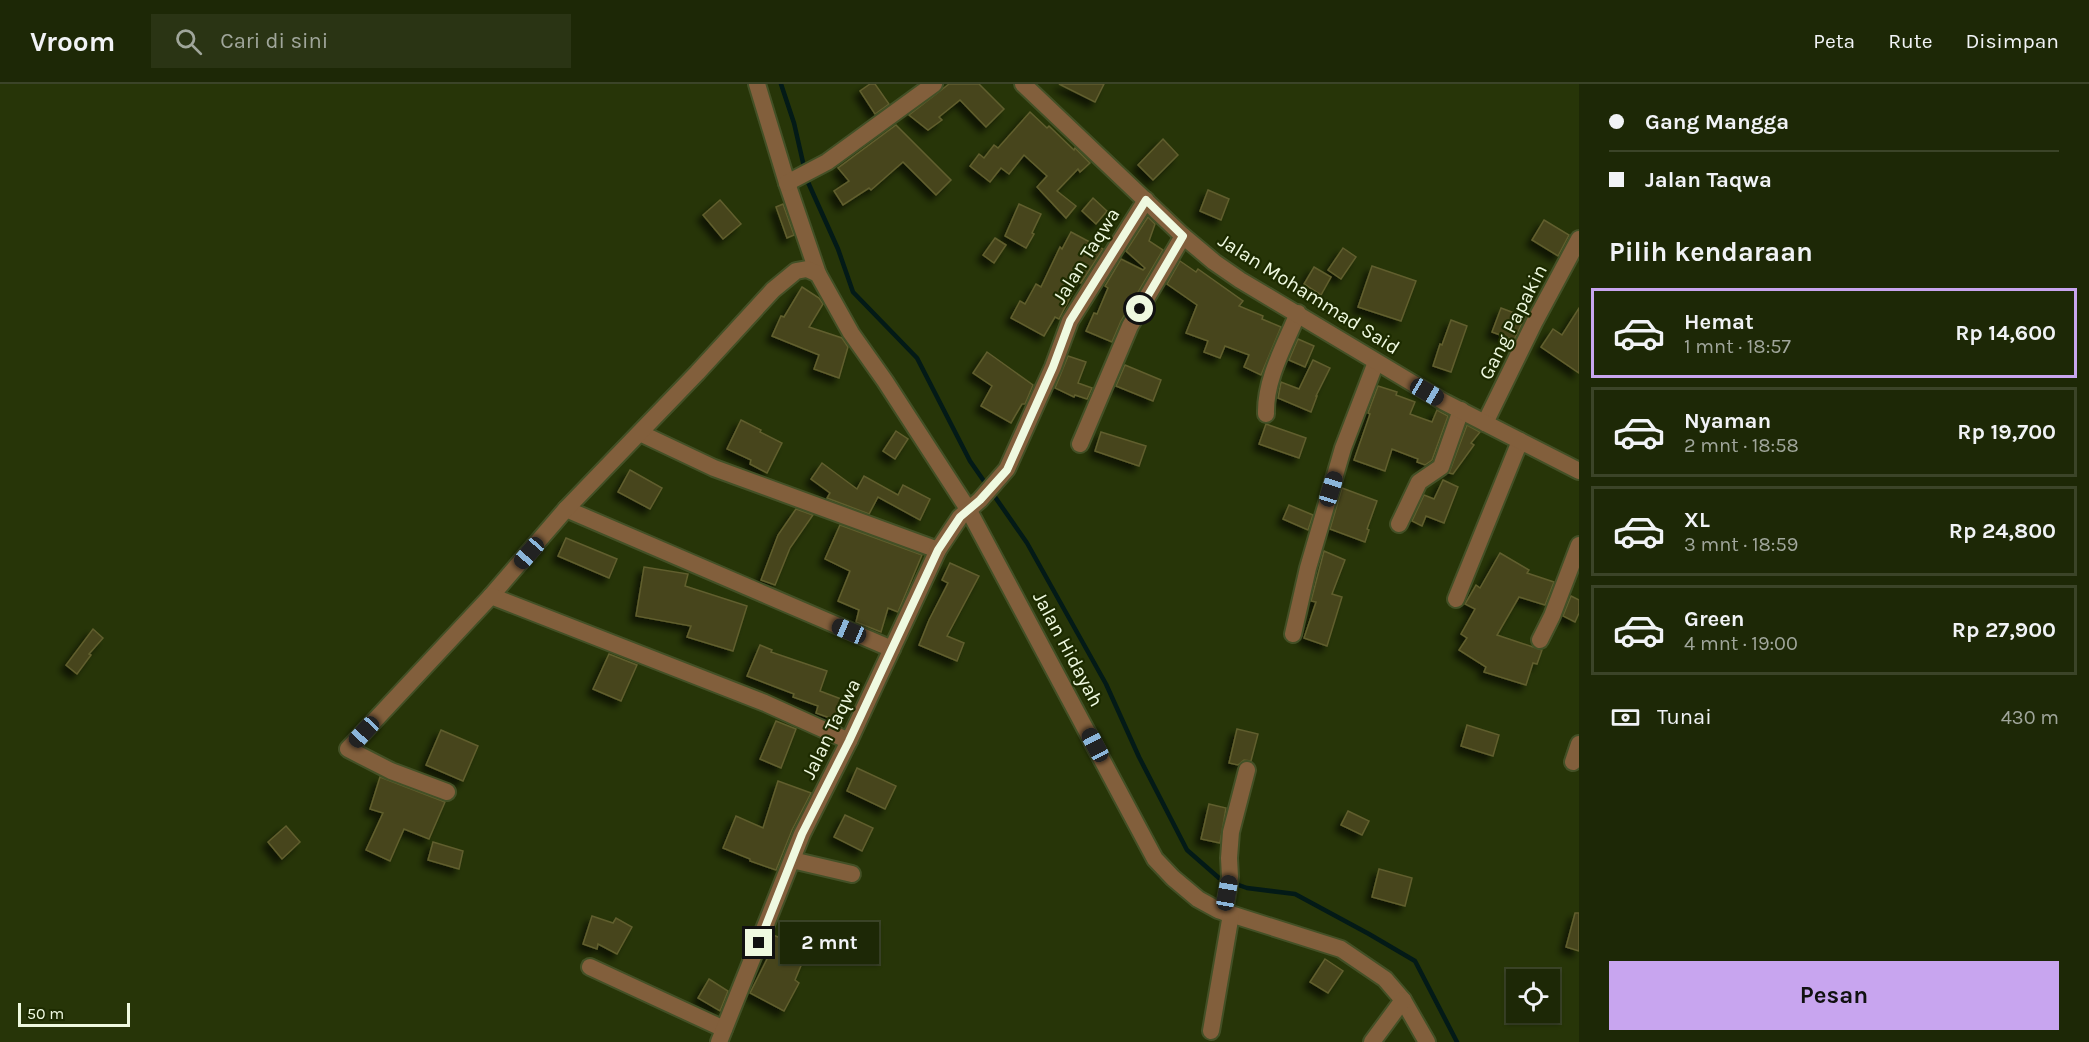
<!DOCTYPE html>
<html lang="id">
<head>
<meta charset="utf-8">
<style>
  :root { --surface:#1d2806; --page:#2a3414; --text:#f1f3f6; --muted:#a0a69b; --line:#3b4428; --accent:#c8a5ef }
  body { margin:0; font-family:Karla,sans-serif; background:var(--page); color:var(--text); height:100vh; display:flex; flex-direction:column; font-size:22px; white-space:nowrap }
  * { box-sizing:border-box; margin:0 }
  p { font-size:20px; color:var(--muted) }
  .icon { flex:none; width:33px; height:33px; fill:none; stroke:currentColor; stroke-width:2; stroke-linecap:round; stroke-linejoin:round }
  .map { position:relative; flex:1; overflow:hidden }
  .sheet { display:flex; flex-direction:column; background:var(--surface); width:510px }
  .sheet>* { flex:none }
  .guide { display:grid; align-content:center; height:132px; padding:0 30px; background:var(--surface) }
  .fabs { position:absolute; left:1506px; top:885px; display:grid; gap:12px }
  .fabs a { display:grid; place-items:center; width:54px; height:54px; border-radius:0px; background:var(--surface); box-shadow:0 2px 4px #0004,0 0 0 2px var(--line); font-size:30px }
  .scale { position:absolute; left:18px; bottom:15px; width:112px; box-sizing:border-box; padding-left:6px; border:3px solid #eff9e0; border-top:0; font-size:16px; line-height:21px; white-space:nowrap; color:#eff9e0; -webkit-text-stroke:4px #1d2b00; paint-order:stroke }
  .end { position:absolute; width:27px; height:27px; margin:-14px; border:8px solid #eff9e0; background:#111; box-shadow:0 0 0 3px #111 }
  .from { border-radius:50% }
  .bubble { position:absolute; height:42px; border-radius:0px; background:var(--surface); box-shadow:0 2px 4px #0004,0 0 0 2px var(--line); font-size:20px; font-weight:700; line-height:42px; text-align:center }
  .car { position:absolute; width:18px; height:36px; margin:-18px -9px; border-radius:8px; box-shadow:0 0 4px 2px #0007; background:linear-gradient(#222 24%,#8ab4d8 0 40%,#222 0 76%,#8ab4d8 0 86%,#222 0) }
  .guide b { display:flex; align-items:center; gap:21px; height:57px; font-size:22px }
  .guide b+b { border-top:2px solid var(--line) }
  .guide i { width:15px; height:15px; background:var(--text) }
  ul { padding:0; list-style:none }
  li { display:flex; align-items:center; gap:18px; height:90px; margin:0 12px 9px; padding:0 18px; border:3px solid var(--line); border-radius:0px }
  li div { flex:1 }
  li b { display:block; font-size:22px }
  li em { font-style:normal; font-weight:700 }
  li.selected { border-color:var(--accent) }
  li>.icon { width:54px; height:54px; stroke-width:1.5 }
  h2 { padding:0 30px; font-size:27px; line-height:72px }
  .pay { display:flex; align-items:center; gap:15px; height:66px; padding:0 30px; font-size:22px }
  .pay p { margin-inline-start:auto }
  .cta { display:flex; gap:12px; margin-top:auto; padding:12px 30px }
  .cta a { flex:1; height:69px; border-radius:0px; background:var(--accent); color:#111; font-size:24px; font-weight:700; line-height:69px; text-align:center }
  header { display:flex; align-items:center; gap:36px; box-sizing:border-box; height:84px; padding:0 30px; background:var(--surface); border-bottom:2px solid var(--line) }
  header strong { font-size:28px }
  nav { display:flex; gap:33px; margin-inline-start:auto; font-size:21px }
  .search { width:420px; height:54px; background:var(--page); display:flex; align-items:center; gap:15px; box-sizing:border-box; padding:0 21px; border-radius:0px; color:var(--muted); font-size:22px }
  main { display:flex; flex:1; min-height:0 }
  .map>svg:first-child { display:block }
  .lines { fill:none; stroke-linecap:round; stroke-linejoin:round }
  .stream { stroke:#031a17; stroke-width:4.5 }
  .building { fill:#47451c; stroke:#615e2e; stroke-width:1.5; filter:url(#shadow) }
  .minor-casing { stroke:#435026; stroke-width:20 }
  .tertiary-casing { stroke:#435026; stroke-width:20 }
  .minor { stroke:#825f3c; stroke-width:16 }
  .tertiary { stroke:#825f3c; stroke-width:16 }
  .route { stroke:#eff9e0; stroke-width:8 }
  .labels { text-anchor:middle; dominant-baseline:central; stroke-width:4.5; stroke-linejoin:round; paint-order:stroke }
  .street-label { font-size:20px; fill:#eff9e0; stroke:#1d2b00 }
</style>
</head>
<body>
<header>
<strong>Vroom</strong>
<div class="search"><svg class="icon" aria-label="search" viewBox="0 0 24 24"><circle cx="10" cy="10" r="6"/><path d="M15 15l6 6"/></svg>Cari di sini</div>
<nav><a>Peta</a><a>Rute</a><a>Disimpan</a></nav>
</header>
<main>
<div class="map">
<svg width="1579" height="958" viewBox="0 0 1579 958">
  <defs>
    <filter id="shadow"><feDropShadow dx="-5.5" dy="5.5" stdDeviation="3" flood-color="#0009"/></filter>
  </defs>
  <rect width="100%" height="100%" fill="#273508"/>
  <g class="lines">
    <polyline class="stream" points="781,0 794,39 807,96 838,165 853,208 917,274 970,377 1027,459 1106,600 1139,673 1187,766 1219,794 1247,804 1295,810 1369,850 1415,877 1457,958"/>
  </g>
  <g class="building">
    <polygon points="870,0 875,0 889,20 875,30 860,7"/>
    <polygon points="949,0 979,0 1004,25 986,43 960,16 939,33 942,36 928,46 909,31"/>
    <polygon points="1059,0 1104,0 1095,18"/>
    <polygon points="1030,28 1047,44 1049,42 1074,66 1075,64 1090,79 1080,88 1078,85 1057,107 1076,122 1066,134 1037,103 1047,92 1024,71 1009,90 1001,84 990,98 970,82 979,70 984,74 994,61 998,64"/>
    <polygon points="896,41 951,96 936,111 903,78 871,106 869,104 843,121 834,107 849,97 838,84"/>
    <polygon points="1163,55 1178,71 1153,96 1138,81"/>
    <polygon points="1208,106 1229,115 1221,136 1200,127"/>
    <polygon points="1093,114 1107,127 1096,140 1082,127"/>
    <polygon points="720,116 741,140 723,155 703,131"/>
    <polygon points="783,120 794,151 787,154 776,123"/>
    <polygon points="1019,120 1041,130 1032,149 1034,150 1026,164 1005,152"/>
    <polygon points="1148,133 1155,140 1149,157 1163,166 1121,237 1112,258 1086,247 1094,229 1097,230 1108,204 1105,202 1121,175 1143,186 1145,184 1126,167"/>
    <polygon points="1544,136 1569,151 1558,172 1532,156"/>
    <polygon points="1071,148 1103,165 1081,199 1078,198 1059,235 1055,233 1044,252 1011,234 1020,217 1025,220 1036,200 1041,203 1060,163 1062,165"/>
    <polygon points="995,154 1006,161 994,179 983,171"/>
    <polygon points="1343,164 1356,173 1341,195 1328,186"/>
    <polygon points="1180,177 1196,188 1198,185 1243,217 1239,222 1263,232 1262,235 1281,243 1261,291 1244,283 1249,271 1225,262 1220,274 1204,268 1208,257 1186,249 1197,221 1167,200"/>
    <polygon points="1372,182 1416,197 1401,237 1358,223"/>
    <polygon points="1314,183 1331,193 1321,211 1304,200"/>
    <polygon points="802,203 819,214 823,220 809,243 842,254 848,263 839,294 814,285 819,271 772,252 781,232 784,233"/>
    <polygon points="1501,224 1525,233 1514,256 1492,248"/>
    <polygon points="1579,224 1579,289 1541,263 1553,245 1562,251"/>
    <polygon points="1451,236 1467,242 1451,288 1433,282 1440,260 1442,261"/>
    <polygon points="1298,255 1314,262 1305,283 1289,276"/>
    <polygon points="987,268 1033,301 1025,320 1022,320 1011,339 981,322 992,302 973,289"/>
    <polygon points="1068,272 1086,278 1078,299 1092,304 1087,315 1075,311 1074,313 1055,304"/>
    <polygon points="1313,276 1330,284 1316,312 1317,312 1311,328 1278,314 1281,298 1299,305"/>
    <polygon points="1125,281 1161,296 1153,317 1116,302"/>
    <polygon points="1378,302 1397,308 1396,311 1415,318 1410,330 1432,338 1437,326 1448,332 1432,376 1425,381 1417,378 1418,375 1392,365 1385,387 1354,376 1370,330 1368,329"/>
    <polygon points="741,336 761,346 760,348 782,359 767,389 750,380 751,376 727,365"/>
    <polygon points="1266,340 1306,354 1299,374 1259,360"/>
    <polygon points="1467,341 1480,348 1471,359 1474,361 1453,390 1449,389"/>
    <polygon points="896,347 908,355 895,375 883,367"/>
    <polygon points="1101,348 1146,362 1139,382 1095,367"/>
    <polygon points="822,379 857,405 864,392 898,411 903,401 930,415 920,436 878,413 869,430 827,414 830,409 811,395"/>
    <polygon points="630,386 662,404 650,425 618,408"/>
    <polygon points="1443,396 1458,403 1444,439 1426,432 1422,442 1412,437 1424,411 1434,415"/>
    <polygon points="1342,404 1377,417 1367,445 1369,446 1365,458 1330,445"/>
    <polygon points="1289,421 1313,431 1308,446 1283,435"/>
    <polygon points="796,425 813,431 790,464 775,501 761,496 778,451"/>
    <polygon points="840,441 922,471 898,528 888,524 881,548 856,538 859,526 838,517 850,487 825,475"/>
    <polygon points="566,454 617,475 609,494 558,472"/>
    <polygon points="1324,467 1345,476 1332,510 1342,513 1327,562 1304,554 1316,518 1311,517"/>
    <polygon points="1500,469 1529,486 1527,489 1554,498 1545,521 1519,513 1497,551 1542,566 1537,580 1533,579 1526,601 1484,588 1486,583 1459,566 1467,554 1461,550 1475,525 1465,520 1476,501 1480,504"/>
    <polygon points="950,479 979,492 947,552 964,559 957,577 919,561 929,536 948,499 942,496"/>
    <polygon points="644,483 688,490 685,502 747,522 733,567 687,553 691,542 636,532"/>
    <polygon points="1571,512 1579,516 1579,529 1575,538 1563,532"/>
    <polygon points="93,545 103,554 89,570 91,571 77,590 66,581"/>
    <polygon points="760,561 772,566 771,568 827,587 820,607 849,618 841,638 816,629 818,622 793,613 794,610 747,592"/>
    <polygon points="609,570 637,581 621,617 593,605"/>
    <polygon points="776,637 796,645 781,684 760,675"/>
    <polygon points="1467,641 1499,651 1493,672 1461,662"/>
    <polygon points="1237,645 1258,650 1251,677 1244,676 1238,681 1229,679"/>
    <polygon points="441,646 478,662 463,697 426,681"/>
    <polygon points="857,684 896,702 885,725 847,707"/>
    <polygon points="380,693 445,718 429,755 404,745 390,777 366,766 383,729 370,725"/>
    <polygon points="778,697 811,709 792,746 776,786 750,777 750,775 723,764 736,732 763,744"/>
    <polygon points="1209,720 1226,724 1220,759 1201,755"/>
    <polygon points="1348,727 1369,737 1362,751 1341,741"/>
    <polygon points="845,731 873,744 862,767 834,753"/>
    <polygon points="286,742 300,758 282,775 268,758"/>
    <polygon points="433,758 463,767 459,785 428,776"/>
    <polygon points="1379,785 1412,794 1405,822 1372,813"/>
    <polygon points="1575,829 1579,829 1579,867 1566,863"/>
    <polygon points="592,832 613,839 616,834 632,843 617,870 598,860 597,865 583,860"/>
    <polygon points="773,851 808,865 795,896 799,899 784,927 750,909 769,871 766,869"/>
    <polygon points="1325,875 1343,887 1328,909 1310,898"/>
    <polygon points="709,895 728,907 720,927 698,914"/>
  </g>
  <g class="lines">
    <defs>
      <g id="minor">
        <polyline points="757,0 787,99 818,190"/>
        <polyline points="787,99 827,78 934,0"/>
        <path d="M 1266,330 C 1265,295 1285,261 1298,229"/>
        <polyline points="1485,339 1534,239 1579,155"/>
        <polyline points="640,349 714,384 938,466"/>
        <polyline points="1080,360 1130,242 1183,152"/>
        <polyline points="566,425 892,565"/>
        <polyline points="1399,440 1419,398 1441,383 1461,326"/>
        <polyline points="491,512 566,425 697,289 773,206 796,187 807,185 818,190 851,249 885,297 968,425 1155,775 1173,794 1198,815 1218,826 1341,865 1385,895 1403,916 1427,958"/>
        <polyline points="1456,515 1520,357"/>
        <polyline points="1293,550 1308,484 1343,364 1376,278"/>
        <polyline points="1540,556 1552,532 1579,461"/>
        <polyline points="1573,678 1579,660"/>
        <polyline points="447,708 391,687 348,665 491,512 765,619 849,657"/>
        <polyline points="792,776 852,790"/>
        <polyline points="1224,828 1230,793 1229,774 1231,748 1247,686"/>
        <polyline points="590,883 724,945"/>
        <polyline points="1211,947 1231,830"/>
        <polyline points="719,958 802,750 849,657 938,466 960,433 980,416 1007,385 1053,283 1070,237 1146,116"/>
        <polyline points="1372,958 1403,916"/>
      </g>
      <polyline id="tertiary" points="1023,0 1183,152 1214,178 1240,196 1444,318 1579,387"/>
    </defs>
    <use href="#minor" class="minor-casing"/>
    <use href="#tertiary" class="tertiary-casing"/>
    <use href="#minor" class="minor"/>
    <use href="#tertiary" class="tertiary"/>
  </g>
  <g class="lines">
    <polyline class="route" points="759,859 802,750 849,657 938,466 960,433 980,416 1007,386 1053,283 1070,237 1146,116 1183,152 1140,225"/>
  </g>
  <g class="labels">
    <g class="street-label">
      <text transform="translate(1086 172) rotate(-58)">Jalan Taqwa</text>
      <text transform="translate(1309 210) rotate(32)">Jalan Mohammad Said</text>
      <text transform="translate(1513 238) rotate(-63)">Gang Papakin</text>
      <text transform="translate(1068 565) rotate(62)">Jalan Hidayah</text>
      <text transform="translate(831 645) rotate(-64)">Jalan Taqwa</text>
    </g>
  </g>
</svg>
<div class="fabs">
<a><svg class="icon" aria-label="locate" viewBox="0 0 24 24"><circle cx="12" cy="12" r="6"/><path d="M12 2v4M12 18v4M2 12h4M18 12h4"/></svg></a>
</div>
<div class="scale">50 m</div>
<i class="end from" style="left:1140px;top:225px"></i>
<i class="end" style="left:759px;top:859px"></i>
<div class="bubble" style="left:780px;top:838px;width:99px">2 mnt</div>
<i class="car" style="left:1427px;top:308px;rotate:120deg"></i>
<i class="car" style="left:1331px;top:405px;rotate:17deg"></i>
<i class="car" style="left:529px;top:469px;rotate:221deg"></i>
<i class="car" style="left:849px;top:547px;rotate:293deg"></i>
<i class="car" style="left:364px;top:648px;rotate:223deg"></i>
<i class="car" style="left:1095px;top:661px;rotate:332deg"></i>
<i class="car" style="left:1227px;top:809px;rotate:10deg"></i>
</div>
<section class="sheet">
<div class="guide">
<b><i class="from"></i>Gang Mangga</b>
<b><i></i>Jalan Taqwa</b>
</div>
<h2>Pilih kendaraan</h2>
<ul>
<li class="selected"><svg class="icon" aria-label="car" viewBox="0 0 24 24"><path d="M5 17H2v-5l4-1 3-4h7l3 4 3 1v5h-3M9 17h6M6 11h13"/><circle cx="7" cy="17" r="2"/><circle cx="17" cy="17" r="2"/></svg><div><b>Hemat</b><p>1 mnt · 18:57</p></div><em>Rp 14,600</em></li>
<li><svg class="icon" aria-label="car" viewBox="0 0 24 24"><path d="M5 17H2v-5l4-1 3-4h7l3 4 3 1v5h-3M9 17h6M6 11h13"/><circle cx="7" cy="17" r="2"/><circle cx="17" cy="17" r="2"/></svg><div><b>Nyaman</b><p>2 mnt · 18:58</p></div><em>Rp 19,700</em></li>
<li><svg class="icon" aria-label="car" viewBox="0 0 24 24"><path d="M5 17H2v-5l4-1 3-4h7l3 4 3 1v5h-3M9 17h6M6 11h13"/><circle cx="7" cy="17" r="2"/><circle cx="17" cy="17" r="2"/></svg><div><b>XL</b><p>3 mnt · 18:59</p></div><em>Rp 24,800</em></li>
<li><svg class="icon" aria-label="car" viewBox="0 0 24 24"><path d="M5 17H2v-5l4-1 3-4h7l3 4 3 1v5h-3M9 17h6M6 11h13"/><circle cx="7" cy="17" r="2"/><circle cx="17" cy="17" r="2"/></svg><div><b>Green</b><p>4 mnt · 19:00</p></div><em>Rp 27,900</em></li>
</ul>
<div class="pay"><svg class="icon" aria-label="cash" viewBox="0 0 24 24"><path d="M3 7h18v10H3z"/><circle cx="12" cy="12" r="2"/></svg>Tunai<p>430 m</p></div>
<div class="cta"><a>Pesan</a></div>
</section>
</main>
</body>
</html>
